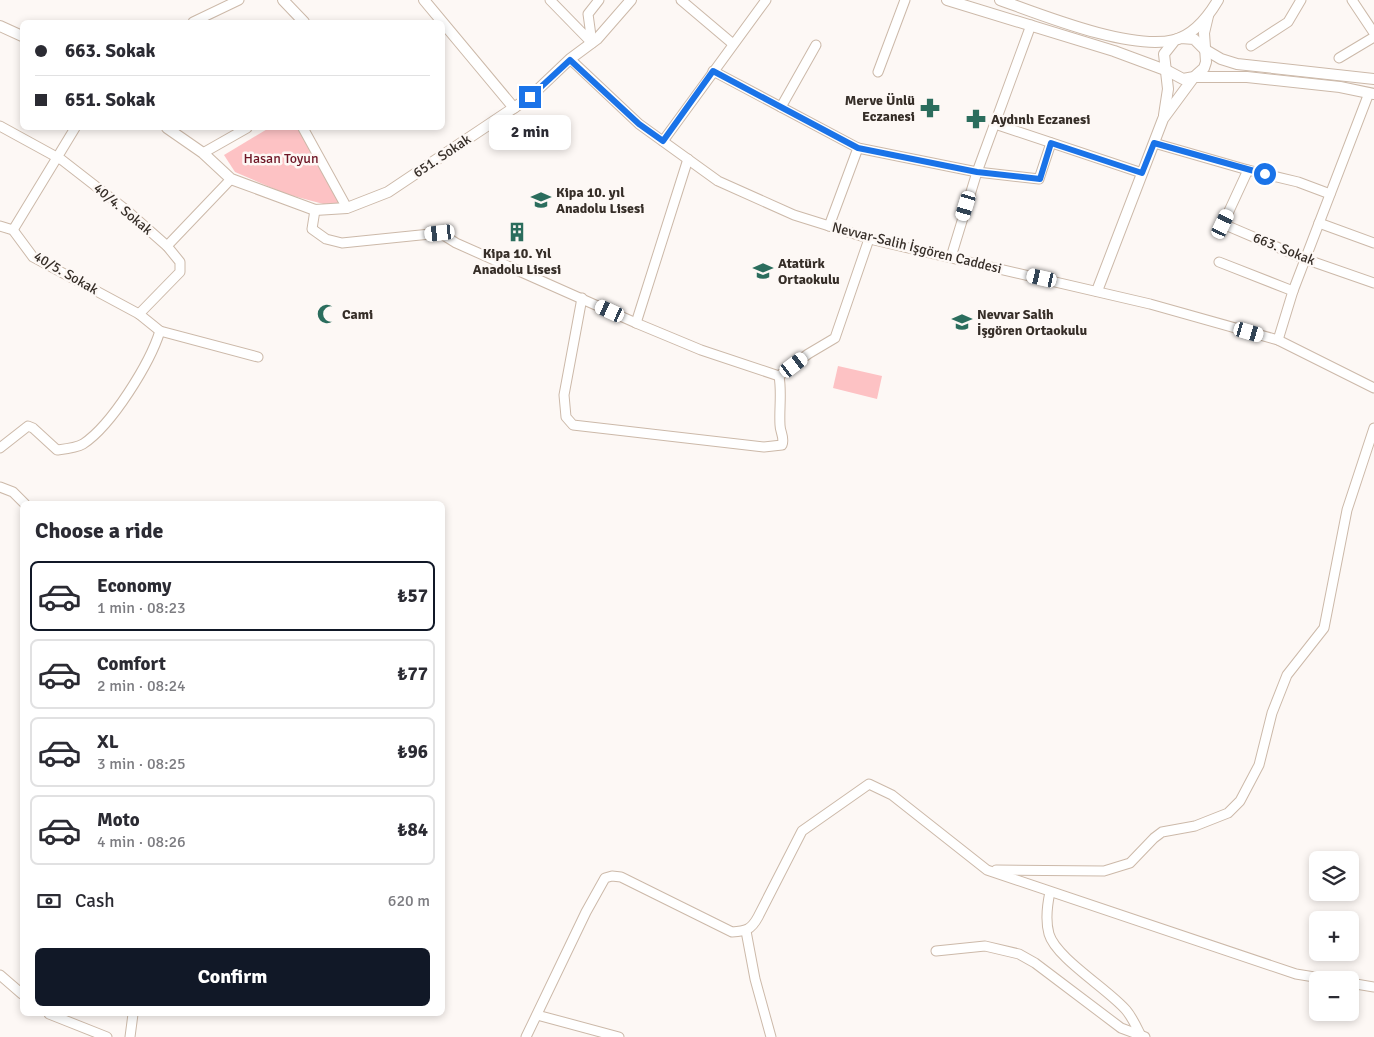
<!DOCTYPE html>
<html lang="en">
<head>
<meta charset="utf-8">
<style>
  :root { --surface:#fff; --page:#f7f7f7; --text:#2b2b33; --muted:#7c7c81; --line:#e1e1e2; --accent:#111827 }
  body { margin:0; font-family:Signika,sans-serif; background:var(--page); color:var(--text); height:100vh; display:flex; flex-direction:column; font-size:19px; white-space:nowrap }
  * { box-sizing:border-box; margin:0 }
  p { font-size:16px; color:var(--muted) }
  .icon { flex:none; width:28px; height:28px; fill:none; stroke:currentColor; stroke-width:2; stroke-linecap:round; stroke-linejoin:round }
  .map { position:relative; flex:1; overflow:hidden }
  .sheet { position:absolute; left:20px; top:501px; width:425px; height:515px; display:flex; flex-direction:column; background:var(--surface); border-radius:8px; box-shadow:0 2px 8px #0003 }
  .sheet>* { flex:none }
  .top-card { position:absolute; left:20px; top:20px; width:425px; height:110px; border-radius:8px; box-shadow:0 2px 8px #0003; display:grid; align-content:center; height:110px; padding:0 15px; background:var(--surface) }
  .tools { position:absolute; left:1309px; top:851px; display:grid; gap:10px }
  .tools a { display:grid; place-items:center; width:50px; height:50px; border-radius:8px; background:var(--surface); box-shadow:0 2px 8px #0003; font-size:25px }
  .end { position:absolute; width:22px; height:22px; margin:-11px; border:6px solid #1a73e8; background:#fff; box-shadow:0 0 0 2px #fff }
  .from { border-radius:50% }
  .bubble { position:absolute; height:35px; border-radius:8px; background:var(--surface); box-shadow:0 2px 8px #0003; font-size:16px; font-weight:800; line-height:35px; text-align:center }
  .car { position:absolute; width:15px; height:30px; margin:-15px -8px; border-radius:6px; box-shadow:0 0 4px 1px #0007; background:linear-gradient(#fff 24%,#345 0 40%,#fff 0 76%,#345 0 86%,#fff 0) }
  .top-card b { display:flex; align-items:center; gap:18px; height:48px; font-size:19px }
  .top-card b+b { border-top:1px solid var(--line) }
  .top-card i { width:12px; height:12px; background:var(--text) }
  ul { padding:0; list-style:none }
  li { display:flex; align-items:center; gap:15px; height:70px; margin:0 10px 8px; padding:0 5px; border:2px solid var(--line); border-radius:8px }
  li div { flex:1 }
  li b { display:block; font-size:19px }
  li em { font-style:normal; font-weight:800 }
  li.on { border-color:var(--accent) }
  li>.icon { width:45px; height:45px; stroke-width:1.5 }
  h2 { padding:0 15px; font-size:22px; line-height:60px }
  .pay { display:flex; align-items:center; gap:12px; height:55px; padding:0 15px; font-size:19px }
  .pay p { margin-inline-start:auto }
  .primary-button { display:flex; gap:10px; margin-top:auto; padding:10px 15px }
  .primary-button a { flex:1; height:58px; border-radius:8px; background:var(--accent); color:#fff; font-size:20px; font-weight:800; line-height:58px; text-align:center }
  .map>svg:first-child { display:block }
  .green { fill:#fdc2c4 }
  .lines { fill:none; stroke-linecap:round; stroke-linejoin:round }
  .minor-casing { stroke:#ccb9a9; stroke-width:11 }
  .tertiary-casing { stroke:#ccb9a9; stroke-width:12 }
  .minor { stroke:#fff; stroke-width:9 }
  .tertiary { stroke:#fff; stroke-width:10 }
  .route { stroke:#1a73e8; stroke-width:6 }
  .labels { text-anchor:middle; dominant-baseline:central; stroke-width:5; stroke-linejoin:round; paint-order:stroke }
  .poi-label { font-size:14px; font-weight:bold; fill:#362e28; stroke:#fdf8f5; text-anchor:start }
  .street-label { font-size:14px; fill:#362e28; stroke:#fdf8f5 }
  .park-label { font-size:14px; fill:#6e1626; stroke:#fdf8f5 }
</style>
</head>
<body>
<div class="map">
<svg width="1374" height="1037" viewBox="0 0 1374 1037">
  <rect width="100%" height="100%" fill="#fdf8f5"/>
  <g class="green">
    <polygon points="269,128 300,128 342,209 286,194 235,172 224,155"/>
    <polygon points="838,366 882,376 877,399 833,388"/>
  </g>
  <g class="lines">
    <defs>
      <g id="minor">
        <polyline points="550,0 592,43 588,14 599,0"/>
        <polyline points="681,0 733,44"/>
        <polyline points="1352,0 1374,33"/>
        <polyline points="193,22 239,0"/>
        <polyline points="1251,46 1288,22 1301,0"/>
        <polyline points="1339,58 1374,37"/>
        <polyline points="570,59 639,124 718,181 794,215 874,240 1150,304 1278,340 1374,388"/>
        <polyline points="713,71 858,148 829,226"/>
        <polyline points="878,72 905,0"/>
        <polyline points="781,107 816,45"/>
        <polyline points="995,124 1142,173"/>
        <polyline points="0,126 62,160 125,209 167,246 231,179"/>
        <polyline points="303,128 347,208"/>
        <polyline points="663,141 766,0"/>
        <polyline points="1154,143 1248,170"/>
        <polyline points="858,148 977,172 1039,179 1051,143"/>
        <polyline points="203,153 247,128"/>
        <polyline points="1330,194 1298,182 1248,170 1223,224 1305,259 1374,283"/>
        <polyline points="315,210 312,229 326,239 342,243 440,233 456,243 636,323 701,350 779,376 808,354 835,338 869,239"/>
        <polyline points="1319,223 1374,243"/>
        <polyline points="0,226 13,230 33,257 139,314 160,331 258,357"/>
        <polyline points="13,230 75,128"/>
        <polyline points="951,257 977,172 1031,25"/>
        <polyline points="1219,262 1293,291"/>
        <path d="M 582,298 L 564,395 L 566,417 L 573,425 L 764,447 L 782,445 C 785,438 780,432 780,425 C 779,408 782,393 779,376"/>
        <polyline points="139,314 180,272 180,262 167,246"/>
        <polyline points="636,323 688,159"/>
        <polyline points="1278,340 1293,291 1369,93"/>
        <path d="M 0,448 L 28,426 L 33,428 L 57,450 C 65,449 76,448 83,444 C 112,425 150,363 160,331"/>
        <polyline points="0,487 13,492 25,504"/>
        <polyline points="996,870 1104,871 1130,863 1154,838 1162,832 1195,826 1228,813 1240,801 1259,765 1272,713 1287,675 1324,628 1347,510 1374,428"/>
        <path d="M 1050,892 C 1047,906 1045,920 1049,934 C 1056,958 1108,989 1126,1010 C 1132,1017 1136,1026 1140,1034"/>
        <polyline points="746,931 755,979 771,1037"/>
        <polyline points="936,951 985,946 1019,954 1035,963 1121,1028 1145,1037"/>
        <polyline points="0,975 22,994"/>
        <polyline points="1350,983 1374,987"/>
        <polyline points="49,1014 107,1037"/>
        <polyline points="537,1015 619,1037"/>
        <polyline points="130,1037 133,1014"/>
        <path d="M 526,1037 L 586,912 L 605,878 L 612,876 L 621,877 L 732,932 C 746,931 751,930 758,917 L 802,831 L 869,784 L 892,795 L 987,870 L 1296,974 L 1333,980"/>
      </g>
      <g id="tertiary">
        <polyline points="283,0 304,22"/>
        <polyline points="424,0 514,108"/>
        <polyline points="947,0 1114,51 1168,71 1183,79 1194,77 1204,68 1206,62 1204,33 1208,16"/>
        <path d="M 1000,0 C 1042,15 1131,51 1174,40 C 1194,35 1208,17 1218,0"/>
        <polyline points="0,26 22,36"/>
        <polyline points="1164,115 1168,89 1164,54 1175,40 1181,38 1194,39 1204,49 1221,59 1237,64 1374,79"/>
        <polyline points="167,128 203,153 231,179 315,210 347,208 388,192 530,97 570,59 597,39 631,0"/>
        <polyline points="1097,291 1163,119 1194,77 1247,77 1340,87 1374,94"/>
      </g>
    </defs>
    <use href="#minor" class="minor-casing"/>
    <use href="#tertiary" class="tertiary-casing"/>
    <use href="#minor" class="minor"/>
    <use href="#tertiary" class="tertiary"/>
  </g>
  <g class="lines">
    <polyline class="route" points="530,97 570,60 639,124 663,141 713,71 858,148 977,172 1040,179 1051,143 1142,173 1154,143 1265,174"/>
  </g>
  <defs>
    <symbol id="pharmacy-bare" viewBox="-9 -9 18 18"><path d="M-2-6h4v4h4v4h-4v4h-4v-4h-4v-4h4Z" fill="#2b6d5d" stroke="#fdf8f5" stroke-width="2.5" paint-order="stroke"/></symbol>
    <symbol id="school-bare" viewBox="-9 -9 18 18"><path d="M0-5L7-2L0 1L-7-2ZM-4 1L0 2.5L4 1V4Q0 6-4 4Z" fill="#2b6d5d" stroke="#fdf8f5" stroke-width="2.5" paint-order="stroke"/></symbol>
    <symbol id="building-bare" viewBox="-9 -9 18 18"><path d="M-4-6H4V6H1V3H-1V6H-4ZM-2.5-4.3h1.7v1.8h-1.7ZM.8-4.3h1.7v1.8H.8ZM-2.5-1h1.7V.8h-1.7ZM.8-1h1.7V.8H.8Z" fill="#2b6d5d" stroke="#fdf8f5" stroke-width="2.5" paint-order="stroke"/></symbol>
    <symbol id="mosque-bare" viewBox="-9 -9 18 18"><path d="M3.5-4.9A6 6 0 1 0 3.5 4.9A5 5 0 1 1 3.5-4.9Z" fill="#2b6d5d" stroke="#fdf8f5" stroke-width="2.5" paint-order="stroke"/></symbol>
  </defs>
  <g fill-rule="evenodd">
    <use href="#pharmacy-bare" x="916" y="94" width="28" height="28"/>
    <use href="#pharmacy-bare" x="962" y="105" width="28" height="28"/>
    <use href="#school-bare" x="527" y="186" width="28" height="28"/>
    <use href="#building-bare" x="503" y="218" width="28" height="28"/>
    <use href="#school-bare" x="749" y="257" width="28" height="28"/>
    <use href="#mosque-bare" x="313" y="300" width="28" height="28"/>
    <use href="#school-bare" x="948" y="308" width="28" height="28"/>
  </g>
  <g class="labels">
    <g class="poi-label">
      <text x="915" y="100" text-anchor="end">Merve Ünlü<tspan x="915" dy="16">Eczanesi</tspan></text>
      <text x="991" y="119">Aydınlı Eczanesi</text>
      <text x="556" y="192">Kipa 10. yıl<tspan x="556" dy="16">Anadolu Lisesi</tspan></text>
      <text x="517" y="253" text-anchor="middle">Kipa 10. Yıl<tspan x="517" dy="16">Anadolu Lisesi</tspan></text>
      <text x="778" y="263">Atatürk<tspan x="778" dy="16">Ortaokulu</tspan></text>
      <text x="342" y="314">Cami</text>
      <text x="977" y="314">Nevvar Salih<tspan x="977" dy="16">İşgören Ortaokulu</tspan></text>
    </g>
    <g class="street-label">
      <text transform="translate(442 156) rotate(-34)">651. Sokak</text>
      <text transform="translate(123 209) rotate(40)">40/4. Sokak</text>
      <text transform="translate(917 248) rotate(14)">Nevvar-Salih İşgören Caddesi</text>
      <text transform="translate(1284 249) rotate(22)">663. Sokak</text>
      <text transform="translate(66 273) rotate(30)">40/5. Sokak</text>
    </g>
    <g class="park-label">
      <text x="281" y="158">Hasan Toyun</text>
    </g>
  </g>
</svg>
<div class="tools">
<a><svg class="icon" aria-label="layers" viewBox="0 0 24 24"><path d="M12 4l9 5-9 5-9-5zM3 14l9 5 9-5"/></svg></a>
<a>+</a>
<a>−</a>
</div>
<i class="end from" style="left:1265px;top:174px"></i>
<i class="end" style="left:530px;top:97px"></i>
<div class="bubble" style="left:489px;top:115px;width:82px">2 min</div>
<i class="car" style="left:966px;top:206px;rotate:197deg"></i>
<i class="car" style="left:1223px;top:224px;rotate:25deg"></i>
<i class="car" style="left:440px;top:233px;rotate:264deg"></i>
<i class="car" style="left:1042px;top:278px;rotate:283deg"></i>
<i class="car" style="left:610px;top:311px;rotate:295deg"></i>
<i class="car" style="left:1249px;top:332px;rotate:106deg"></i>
<i class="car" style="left:794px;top:365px;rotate:53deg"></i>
<div class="top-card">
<b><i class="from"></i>663. Sokak</b>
<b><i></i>651. Sokak</b>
</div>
<section class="sheet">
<h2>Choose a ride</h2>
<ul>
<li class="on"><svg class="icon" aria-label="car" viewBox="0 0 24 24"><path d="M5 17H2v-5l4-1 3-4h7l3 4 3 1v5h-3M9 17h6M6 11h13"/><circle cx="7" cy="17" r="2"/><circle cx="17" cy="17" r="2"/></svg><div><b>Economy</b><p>1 min · 08:23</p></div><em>₺57</em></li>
<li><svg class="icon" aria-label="car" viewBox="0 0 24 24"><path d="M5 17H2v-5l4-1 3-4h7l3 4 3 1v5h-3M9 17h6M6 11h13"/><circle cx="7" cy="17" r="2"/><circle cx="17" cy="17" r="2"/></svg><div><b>Comfort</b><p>2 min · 08:24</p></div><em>₺77</em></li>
<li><svg class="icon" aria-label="car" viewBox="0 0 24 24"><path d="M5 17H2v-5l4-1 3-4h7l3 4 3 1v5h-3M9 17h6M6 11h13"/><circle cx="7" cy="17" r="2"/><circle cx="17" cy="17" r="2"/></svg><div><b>XL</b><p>3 min · 08:25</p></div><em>₺96</em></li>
<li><svg class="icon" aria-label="car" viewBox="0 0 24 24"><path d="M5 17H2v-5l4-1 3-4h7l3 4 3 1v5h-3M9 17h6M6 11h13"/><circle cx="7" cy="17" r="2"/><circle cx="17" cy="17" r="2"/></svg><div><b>Moto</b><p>4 min · 08:26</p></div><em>₺84</em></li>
</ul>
<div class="pay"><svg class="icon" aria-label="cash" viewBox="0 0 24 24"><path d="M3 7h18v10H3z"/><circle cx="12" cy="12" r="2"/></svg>Cash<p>620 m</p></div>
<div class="primary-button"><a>Confirm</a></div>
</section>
</div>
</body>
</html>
